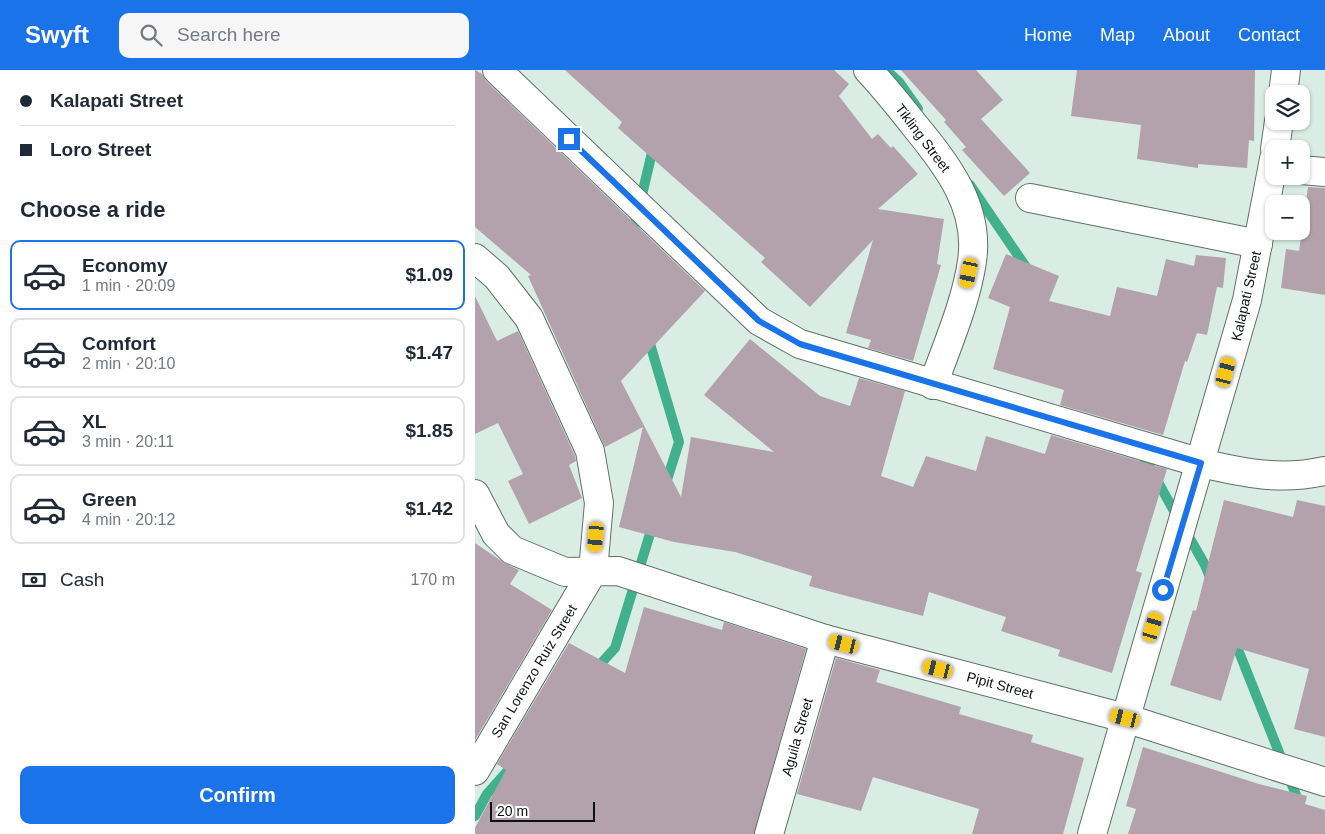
<!DOCTYPE html>
<html lang="en">
<head>
<meta charset="utf-8">
<style>
  :root { --surface:#fff; --page:#f6f6f7; --text:#1f2937; --muted:#747a83; --line:#e0e1e3; --accent:#1a73e8 }
  body { margin:0; font-family:Arial,sans-serif; background:var(--page); color:var(--text); height:100vh; display:flex; flex-direction:column; font-size:19px; white-space:nowrap }
  * { box-sizing:border-box; margin:0 }
  p { font-size:16px; color:var(--muted) }
  .icon { flex:none; width:28px; height:28px; fill:none; stroke:currentColor; stroke-width:2; stroke-linecap:round; stroke-linejoin:round }
  .map { position:relative; flex:1; overflow:hidden }
  .side { display:flex; flex-direction:column; background:var(--surface); width:475px }
  .side>* { flex:none }
  .guide { display:grid; align-content:center; height:110px; padding:0 20px; background:var(--surface) }
  .tools { position:absolute; left:790px; top:15px; display:grid; gap:10px }
  .tools a { display:grid; place-items:center; width:45px; height:45px; border-radius:10px; background:var(--surface); box-shadow:0 1px 4px #0004; font-size:25px }
  .scale { position:absolute; left:15px; bottom:12px; width:105px; box-sizing:border-box; padding-left:5px; border:2px solid #0c120f; border-top:0; font-size:14px; line-height:18px; white-space:nowrap; color:#0c120f; -webkit-text-stroke:4px #fff; paint-order:stroke }
  .end { position:absolute; width:22px; height:22px; margin:-11px; border:6px solid #1a73e8; background:#fff; box-shadow:0 0 0 2px #fff }
  .from { border-radius:50% }
  .car { position:absolute; width:15px; height:30px; margin:-15px -8px; border-radius:6px; box-shadow:0 0 4px 1px #0007; background:linear-gradient(#f5c518 24%,#345 0 40%,#f5c518 0 76%,#345 0 86%,#f5c518 0) }
  .guide b { display:flex; align-items:center; gap:18px; height:48px; font-size:19px }
  .guide b+b { border-top:1px solid var(--line) }
  .guide i { width:12px; height:12px; background:var(--text) }
  ul { padding:0; list-style:none }
  li { display:flex; align-items:center; gap:15px; height:70px; margin:0 10px 8px; padding:0 10px; border:2px solid var(--line); border-radius:10px }
  li div { flex:1 }
  li b { display:block; font-size:19px }
  li em { font-style:normal; font-weight:800 }
  li.active { border-color:var(--accent) }
  li>.icon { width:45px; height:45px; stroke-width:1.5 }
  h2 { padding:0 20px; font-size:22px; line-height:60px }
  .pay { display:flex; align-items:center; gap:12px; height:55px; padding:0 20px; font-size:19px }
  .pay p { margin-inline-start:auto }
  .primary-button { display:flex; gap:10px; margin-top:auto; padding:10px 20px }
  .primary-button a { flex:1; height:58px; border-radius:10px; background:var(--accent); color:#fff; font-size:20px; font-weight:800; line-height:58px; text-align:center }
  header { display:flex; align-items:center; gap:30px; box-sizing:border-box; height:70px; padding:0 25px; background:var(--accent); color:#fff }
  header strong { font-size:24px }
  nav { display:flex; gap:28px; margin-inline-start:auto; font-size:18px }
  .search { width:350px; height:45px; background:var(--page); display:flex; align-items:center; gap:12px; box-sizing:border-box; padding:0 18px; border-radius:10px; color:var(--muted); font-size:19px }
  main { display:flex; flex:1; min-height:0 }
  .map>svg:first-child { display:block }
  .lines { fill:none; stroke-linecap:round; stroke-linejoin:round }
  .stream { stroke:#42b08c; stroke-width:10 }
  .building { fill:#b3a2ab }
  .minor-casing { stroke:#607069; stroke-width:30 }
  .minor { stroke:#fff; stroke-width:28 }
  .route { stroke:#1a73e8; stroke-width:6 }
  .labels { text-anchor:middle; dominant-baseline:central; stroke-width:4; stroke-linejoin:round; paint-order:stroke }
  .street-label { font-size:14px; fill:#0c120f; stroke:#fff }
</style>
</head>
<body>
<header>
<strong>Swyft</strong>
<div class="search"><svg class="icon" aria-label="search" viewBox="0 0 24 24"><circle cx="10" cy="10" r="6"/><path d="M15 15l6 6"/></svg>Search here</div>
<nav><a>Home</a><a>Map</a><a>About</a><a>Contact</a></nav>
</header>
<main>
<section class="side">
<div class="guide">
<b><i class="from"></i>Kalapati Street</b>
<b><i></i>Loro Street</b>
</div>
<h2>Choose a ride</h2>
<ul>
<li class="active"><svg class="icon" aria-label="car" viewBox="0 0 24 24"><path d="M5 17H2v-5l4-1 3-4h7l3 4 3 1v5h-3M9 17h6M6 11h13"/><circle cx="7" cy="17" r="2"/><circle cx="17" cy="17" r="2"/></svg><div><b>Economy</b><p>1 min · 20:09</p></div><em>$1.09</em></li>
<li><svg class="icon" aria-label="car" viewBox="0 0 24 24"><path d="M5 17H2v-5l4-1 3-4h7l3 4 3 1v5h-3M9 17h6M6 11h13"/><circle cx="7" cy="17" r="2"/><circle cx="17" cy="17" r="2"/></svg><div><b>Comfort</b><p>2 min · 20:10</p></div><em>$1.47</em></li>
<li><svg class="icon" aria-label="car" viewBox="0 0 24 24"><path d="M5 17H2v-5l4-1 3-4h7l3 4 3 1v5h-3M9 17h6M6 11h13"/><circle cx="7" cy="17" r="2"/><circle cx="17" cy="17" r="2"/></svg><div><b>XL</b><p>3 min · 20:11</p></div><em>$1.85</em></li>
<li><svg class="icon" aria-label="car" viewBox="0 0 24 24"><path d="M5 17H2v-5l4-1 3-4h7l3 4 3 1v5h-3M9 17h6M6 11h13"/><circle cx="7" cy="17" r="2"/><circle cx="17" cy="17" r="2"/></svg><div><b>Green</b><p>4 min · 20:12</p></div><em>$1.42</em></li>
</ul>
<div class="pay"><svg class="icon" aria-label="cash" viewBox="0 0 24 24"><path d="M3 7h18v10H3z"/><circle cx="12" cy="12" r="2"/></svg>Cash<p>170 m</p></div>
<div class="primary-button"><a>Confirm</a></div>
</section>
<div class="map">
<svg width="850" height="764" viewBox="0 0 850 764">
  <rect width="100%" height="100%" fill="#daede4"/>
  <g class="lines">
    <g class="stream">
      <polyline points="411,0 424,12 443,39"/>
      <polyline points="495,115 553,200"/>
      <polyline points="157,167 179,74"/>
      <polyline points="173,267 204,372 190,416"/>
      <polyline points="665,380 703,448"/>
      <polyline points="710,460 730,495 737,512"/>
      <polyline points="758,567 825,735"/>
      <polyline points="119,601 140,578 178,454"/>
      <polyline points="0,746 12,724 36,697"/>
    </g>
  </g>
  <g class="building">
    <polygon points="0,0 7,4 11,11 230,221 146,311 206,427 216,367 299,382 229,325 275,269 345,326 375,336 384,308 430,321 406,406 438,417 451,386 501,401 511,366 570,384 576,365 692,399 661,501 667,503 637,603 583,586 585,580 526,561 531,547 454,522 448,546 334,516 337,506 260,482 199,472 144,457 168,357 130,377 53,206 56,205 0,157"/>
    <polygon points="90,0 359,0 374,14 364,26 397,69 403,64 416,78 418,76 443,104 403,139 469,149 462,194 466,195 438,291 393,278 396,270 371,263 398,170 335,237 286,192 290,188 143,58 147,52"/>
    <polygon points="426,0 501,0 528,30 506,49 555,103 529,126 487,80 491,77 469,52 471,50"/>
    <polygon points="602,0 780,0 779,71 774,70 772,98 723,94 723,98 662,89 666,55 596,46"/>
    <polygon points="833,117 850,118 850,225 806,218 811,179 824,181"/>
    <polygon points="531,184 584,206 574,231 635,246 642,217 682,226 691,189 719,196 721,185 751,188 748,218 742,217 732,265 722,263 712,292 710,291 688,365 585,335 589,320 518,299 535,237 513,228"/>
    <polygon points="0,226 22,271 43,261 100,386 101,391 94,395 107,428 54,454 33,411 48,404 23,353 0,364"/>
    <polygon points="749,430 818,447 822,430 850,436 850,667 819,659 834,599 762,578 746,631 695,615 718,540 721,541"/>
    <polygon points="0,473 31,494 44,500 35,514 77,540 0,670"/>
    <polygon points="169,537 247,560 249,552 331,579 279,764 0,764 0,758 31,700 22,694 94,573 150,603"/>
    <polygon points="361,588 405,600 401,612 486,637 484,644 558,665 556,672 609,688 588,764 497,764 504,739 398,707 386,741 322,724"/>
    <polygon points="668,677 784,714 832,726 830,734 850,740 850,764 653,764 661,739 651,736"/>
  </g>
  <g class="lines">
    <defs>
      <g id="minor">
        <path d="M 22,0 L 284,251 L 325,274 L 726,393 C 770,403 805,411 850,401"/>
        <path d="M 393,0 C 410,18 425,37 440,56 C 472,95 505,137 497,191 C 491,233 472,275 458,315"/>
        <polyline points="808,24 811,0"/>
        <polyline points="800,79 804,51"/>
        <polyline points="826,100 850,102"/>
        <polyline points="555,128 783,174"/>
        <polyline points="0,188 22,207 54,248 115,381 124,433 118,501 0,701"/>
        <polyline points="0,424 21,464 37,480 90,502 143,501 350,569 650,648 850,712"/>
        <polyline points="294,764 350,569"/>
        <polyline points="617,764 772,230 799,89"/>
      </g>
    </defs>
    <use href="#minor" class="minor-casing"/>
    <use href="#minor" class="minor"/>
  </g>
  <g class="lines">
    <polyline class="route" points="94,69 284,251 325,274 726,393 688,520"/>
  </g>
  <g class="labels">
    <g class="street-label">
      <text transform="translate(448 68) rotate(53)">Tikling Street</text>
      <text transform="translate(771 226) rotate(-77)">Kalapati Street</text>
      <text transform="translate(59 601) rotate(-59)">San Lorenzo Ruiz Street</text>
      <text transform="translate(525 615) rotate(15)">Pipit Street</text>
      <text transform="translate(322 667) rotate(-74)">Aguila Street</text>
    </g>
  </g>
</svg>
<div class="tools">
<a><svg class="icon" aria-label="layers" viewBox="0 0 24 24"><path d="M12 4l9 5-9 5-9-5zM3 14l9 5 9-5"/></svg></a>
<a>+</a>
<a>−</a>
</div>
<div class="scale">20 m</div>
<i class="end from" style="left:688px;top:520px"></i>
<i class="end" style="left:94px;top:69px"></i>
<i class="car" style="left:494px;top:203px;rotate:192deg"></i>
<i class="car" style="left:751px;top:302px;rotate:15deg"></i>
<i class="car" style="left:121px;top:467px;rotate:185deg"></i>
<i class="car" style="left:678px;top:557px;rotate:17deg"></i>
<i class="car" style="left:369px;top:574px;rotate:284deg"></i>
<i class="car" style="left:463px;top:599px;rotate:284deg"></i>
<i class="car" style="left:650px;top:648px;rotate:284deg"></i>
</div>
</main>
</body>
</html>
